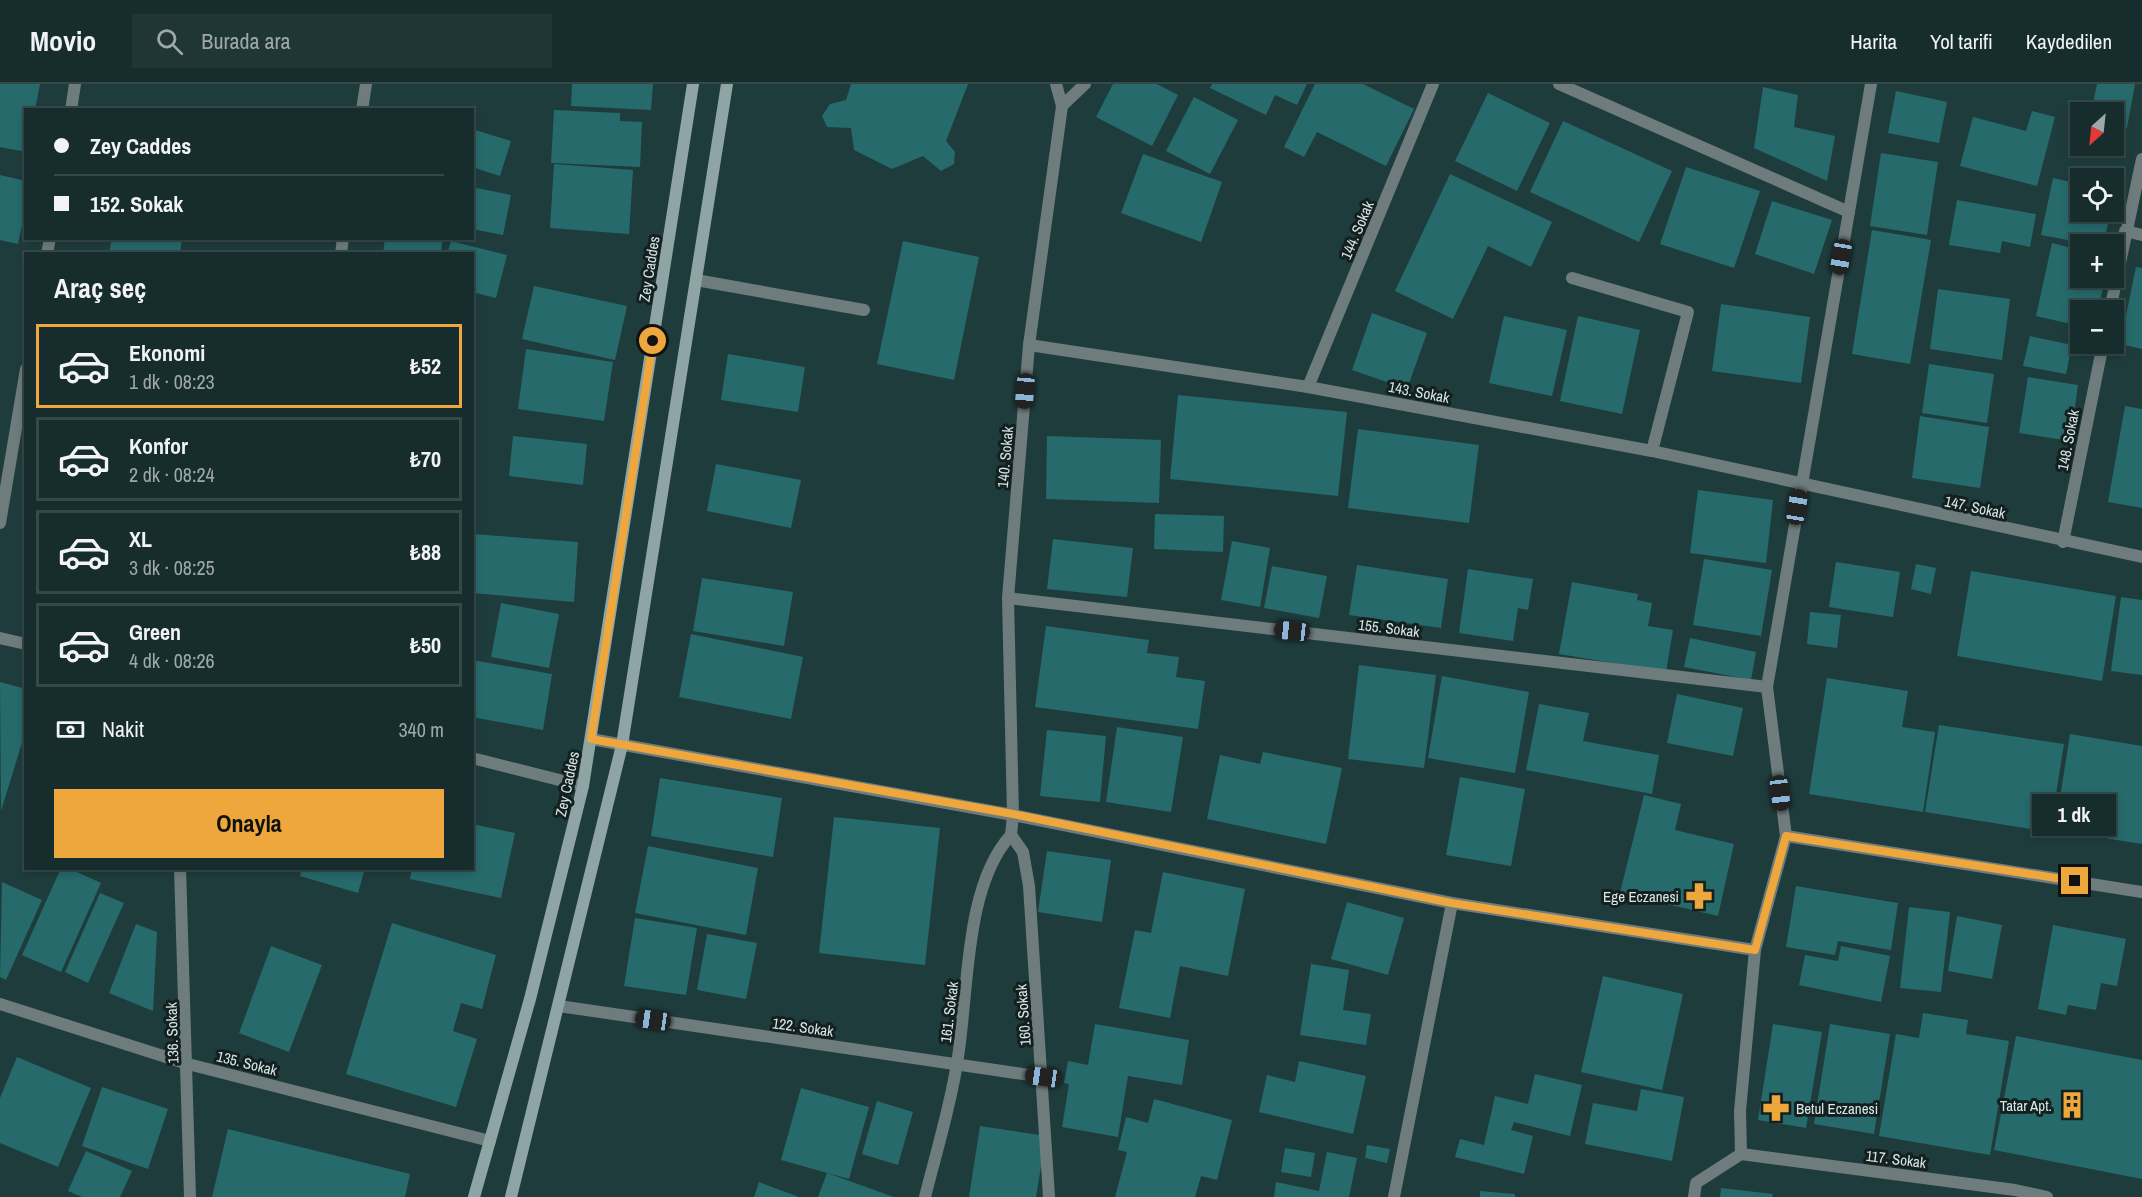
<!DOCTYPE html>
<html lang="tr">
<head>
<meta charset="utf-8">
<style>
  :root { --surface:#172d2d; --page:#203535; --text:#f1f3f6; --muted:#9ea8aa; --line:#364949; --accent:#eea73d }
  body { margin:0; font-family:"Archivo Narrow",sans-serif; background:var(--page); color:var(--text); height:100vh; display:flex; flex-direction:column; font-size:22px; white-space:nowrap }
  * { box-sizing:border-box; margin:0 }
  p { font-size:20px; color:var(--muted) }
  .icon { flex:none; width:33px; height:33px; fill:none; stroke:currentColor; stroke-width:2; stroke-linecap:round; stroke-linejoin:round }
  .map { position:relative; flex:1; overflow:hidden }
  .sheet { position:absolute; left:24px; top:168px; width:450px; height:618px; display:flex; flex-direction:column; background:var(--surface); border-radius:0px; box-shadow:0 3px 9px #0003,0 0 0 2px var(--line) }
  .sheet>* { flex:none }
  .banner { position:absolute; left:24px; top:24px; width:450px; height:132px; border-radius:0px; box-shadow:0 3px 9px #0003,0 0 0 2px var(--line); display:grid; align-content:center; height:132px; padding:0 30px; background:var(--surface) }
  .needle { width:39px; rotate:207deg }
  .controls { position:absolute; left:2070px; top:18px; display:grid; gap:12px }
  .controls a { display:grid; place-items:center; width:54px; height:54px; border-radius:0px; background:var(--surface); box-shadow:0 3px 9px #0003,0 0 0 2px var(--line); font-size:30px }
  .end { position:absolute; width:27px; height:27px; margin:-14px; border:8px solid #eea73d; background:#111; box-shadow:0 0 0 3px #111 }
  .from { border-radius:50% }
  .bubble { position:absolute; height:42px; border-radius:0px; background:var(--surface); box-shadow:0 3px 9px #0003,0 0 0 2px var(--line); font-size:20px; font-weight:700; line-height:42px; text-align:center }
  .car { position:absolute; width:18px; height:36px; margin:-18px -9px; border-radius:8px; box-shadow:0 0 4px 2px #0007; background:linear-gradient(#222 24%,#8ab4d8 0 40%,#222 0 76%,#8ab4d8 0 86%,#222 0) }
  .banner b { display:flex; align-items:center; gap:21px; height:57px; font-size:22px }
  .banner b+b { border-top:2px solid var(--line) }
  .banner i { width:15px; height:15px; background:var(--text) }
  ul { padding:0; list-style:none }
  li { display:flex; align-items:center; gap:18px; height:84px; margin:0 12px 9px; padding:0 18px; border:3px solid var(--line); border-radius:0px }
  li div { flex:1 }
  li b { display:block; font-size:22px }
  li em { font-style:normal; font-weight:700 }
  li.current { border-color:var(--accent) }
  li>.icon { width:54px; height:54px; stroke-width:1.5 }
  h2 { padding:0 30px; font-size:27px; line-height:72px }
  .pay { display:flex; align-items:center; gap:15px; height:66px; padding:0 30px; font-size:22px }
  .pay p { margin-inline-start:auto }
  .button { display:flex; gap:12px; margin-top:auto; padding:12px 30px }
  .button a { flex:1; height:69px; border-radius:0px; background:var(--accent); color:#111; font-size:24px; font-weight:700; line-height:69px; text-align:center }
  header { display:flex; align-items:center; gap:36px; box-sizing:border-box; height:84px; padding:0 30px; background:var(--surface); border-bottom:2px solid var(--line) }
  header strong { font-size:28px }
  nav { display:flex; gap:33px; margin-inline-start:auto; font-size:21px }
  .search { width:420px; height:54px; background:var(--page); display:flex; align-items:center; gap:15px; box-sizing:border-box; padding:0 21px; border-radius:0px; color:var(--muted); font-size:22px }
  .map>svg:first-child { display:block }
  .building { fill:#266a6c }
  .lines { fill:none; stroke-linecap:round; stroke-linejoin:round }
  .service { stroke:#6f7c7d; stroke-width:12 }
  .minor { stroke:#6f7c7d; stroke-width:12 }
  .secondary { stroke:#8fa4a4; stroke-width:12 }
  .route { stroke:#eea73d; stroke-width:8 }
  .labels { text-anchor:middle; dominant-baseline:central; stroke-width:6; stroke-linejoin:round; paint-order:stroke }
  .street-label { font-size:15px; fill:#d7e7e7; stroke:#142020 }
  .poi-label { font-size:15px; fill:#d7e7e7; stroke:#142020; text-anchor:end }
</style>
</head>
<body>
<header>
<strong>Movio</strong>
<div class="search"><svg class="icon" aria-label="search" viewBox="0 0 24 24"><circle cx="10" cy="10" r="6"/><path d="M15 15l6 6"/></svg>Burada ara</div>
<nav><a>Harita</a><a>Yol tarifi</a><a>Kaydedilen</a></nav>
</header>
<div class="map">
<svg width="2142" height="1113" viewBox="0 0 2142 1113">
  <rect width="100%" height="100%" fill="#1f3c3c"/>
  <g class="building">
    <polygon points="0,0 40,0 35,26 26,26 26,68 0,63"/>
    <polygon points="572,0 653,0 651,26 571,22"/>
    <polygon points="851,0 968,0 946,57 955,68 954,80 941,87 923,72 892,85 854,66 851,44 827,43 822,32 830,20 846,16"/>
    <polygon points="1113,0 1157,0 1178,11 1152,62 1096,33"/>
    <polygon points="1212,0 1307,0 1297,21 1275,11 1266,31 1210,4"/>
    <polygon points="1315,0 1363,0 1414,25 1386,82 1317,48 1304,73 1284,63"/>
    <polygon points="2097,0 2135,0 2127,44 2114,41 2114,28 2091,28"/>
    <polygon points="1763,3 1798,11 1794,43 1835,52 1827,97 1754,64"/>
    <polygon points="1896,7 1947,18 1939,59 1888,49"/>
    <polygon points="1488,9 1550,39 1517,107 1455,77"/>
    <polygon points="1194,13 1238,36 1210,90 1166,67"/>
    <polygon points="554,26 620,29 620,37 642,38 640,83 551,79"/>
    <polygon points="2032,27 2055,33 2037,102 1960,82 1973,33 2026,47"/>
    <polygon points="1563,37 1672,87 1639,158 1530,108"/>
    <polygon points="472,45 511,57 500,92 472,83"/>
    <polygon points="1881,69 1938,78 1927,151 1870,142"/>
    <polygon points="1143,70 1222,98 1201,158 1121,129"/>
    <polygon points="554,80 633,86 629,150 550,144"/>
    <polygon points="1686,83 1760,107 1734,184 1660,160"/>
    <polygon points="1450,90 1552,138 1531,183 1488,162 1453,235 1395,207"/>
    <polygon points="0,91 26,97 26,123 18,160 0,156"/>
    <polygon points="2053,94 2080,100 2080,128 2111,128 2103,160 2089,160 2041,151"/>
    <polygon points="472,103 511,111 503,151 472,145"/>
    <polygon points="1957,116 2036,130 2030,163 2002,157 2000,169 1949,161"/>
    <polygon points="1772,117 1832,136 1814,190 1755,170"/>
    <polygon points="1872,146 1931,156 1910,280 1852,270"/>
    <polygon points="112,154 182,154 180,170 109,170"/>
    <polygon points="385,154 442,157 441,170 383,170"/>
    <polygon points="451,157 507,171 496,214 472,208 472,170 447,170"/>
    <polygon points="903,157 979,173 954,296 877,280"/>
    <polygon points="2052,159 2080,166 2080,194 2105,194 2098,226 2080,226 2080,242 2036,232"/>
    <polygon points="2136,183 2142,184 2142,265 2120,260"/>
    <polygon points="534,202 627,222 615,276 522,255"/>
    <polygon points="1938,205 2010,215 2002,276 1930,265"/>
    <polygon points="1721,220 1810,233 1801,299 1712,287"/>
    <polygon points="1372,229 1427,249 1407,305 1352,286"/>
    <polygon points="1504,232 1567,246 1552,312 1489,299"/>
    <polygon points="1578,232 1640,246 1622,330 1560,317"/>
    <polygon points="2030,252 2072,261 2066,290 2023,282"/>
    <polygon points="526,265 613,278 604,337 518,325"/>
    <polygon points="728,270 805,283 798,328 721,316"/>
    <polygon points="1929,280 1994,290 1987,339 1922,329"/>
    <polygon points="2028,293 2078,301 2070,357 2019,349"/>
    <polygon points="1178,311 1347,328 1338,412 1170,395"/>
    <polygon points="2125,322 2142,325 2142,424 2108,418"/>
    <polygon points="1920,332 1989,343 1980,404 1912,394"/>
    <polygon points="1358,345 1479,361 1469,439 1348,424"/>
    <polygon points="513,352 587,360 583,401 509,392"/>
    <polygon points="1047,352 1161,356 1159,419 1046,415"/>
    <polygon points="716,380 801,396 791,444 707,427"/>
    <polygon points="1698,406 1773,416 1766,479 1690,469"/>
    <polygon points="1155,430 1224,432 1223,468 1154,465"/>
    <polygon points="472,450 578,458 574,518 472,509"/>
    <polygon points="1053,455 1133,464 1127,513 1047,505"/>
    <polygon points="1232,457 1270,464 1260,523 1221,516"/>
    <polygon points="1704,475 1772,486 1761,552 1693,541"/>
    <polygon points="1836,478 1900,488 1893,533 1829,523"/>
    <polygon points="1916,480 1936,484 1931,510 1911,505"/>
    <polygon points="1357,481 1448,495 1441,544 1349,531"/>
    <polygon points="1272,482 1327,492 1319,534 1264,524"/>
    <polygon points="1468,485 1533,495 1528,526 1518,524 1513,557 1459,549"/>
    <polygon points="1971,487 2116,512 2102,597 1957,572"/>
    <polygon points="702,494 793,508 784,562 693,547"/>
    <polygon points="1572,498 1638,510 1637,516 1652,519 1648,542 1673,546 1666,588 1559,570"/>
    <polygon points="2121,513 2142,516 2142,591 2111,587"/>
    <polygon points="501,519 559,530 549,584 491,573"/>
    <polygon points="1810,528 1841,531 1837,564 1807,560"/>
    <polygon points="1046,542 1149,556 1147,569 1179,573 1176,593 1205,597 1198,645 1035,623"/>
    <polygon points="691,550 803,573 791,635 679,613"/>
    <polygon points="1690,554 1756,568 1751,596 1684,583"/>
    <polygon points="472,576 552,590 543,646 472,633"/>
    <polygon points="1359,581 1436,591 1424,684 1348,675"/>
    <polygon points="1442,592 1529,608 1515,689 1428,674"/>
    <polygon points="1827,594 1908,607 1902,643 1935,648 1923,728 1809,710"/>
    <polygon points="0,598 26,605 26,646 1,727"/>
    <polygon points="1677,610 1743,624 1733,672 1667,659"/>
    <polygon points="1539,620 1589,629 1583,657 1659,671 1652,710 1526,686"/>
    <polygon points="1939,641 2064,660 2050,748 1925,728"/>
    <polygon points="1117,643 1183,653 1171,728 1106,718"/>
    <polygon points="1047,646 1106,652 1100,718 1040,712"/>
    <polygon points="2070,650 2142,662 2142,760 2055,746"/>
    <polygon points="1263,668 1342,684 1326,760 1207,735 1220,671 1260,680"/>
    <polygon points="1460,693 1525,705 1511,782 1446,771"/>
    <polygon points="660,694 782,714 773,773 651,752"/>
    <polygon points="1644,711 1681,720 1675,746 1734,760 1718,832 1620,809"/>
    <polygon points="834,733 940,744 925,881 819,869"/>
    <polygon points="472,740 515,749 501,814 410,795 412,784 472,784"/>
    <polygon points="648,762 758,784 746,851 635,829"/>
    <polygon points="1047,767 1111,776 1102,838 1038,828"/>
    <polygon points="61,784 68,784 101,799 61,888 22,871"/>
    <polygon points="302,784 365,784 358,809 300,792"/>
    <polygon points="1163,788 1245,805 1228,892 1180,882 1170,934 1119,924 1135,846 1151,849"/>
    <polygon points="2,798 42,816 6,896 0,893"/>
    <polygon points="1796,802 1898,819 1891,866 1838,857 1835,871 1786,863"/>
    <polygon points="100,809 124,819 88,899 65,888"/>
    <polygon points="1347,818 1404,834 1388,891 1331,875"/>
    <polygon points="1909,823 1950,828 1941,908 1900,904"/>
    <polygon points="1957,832 2002,841 1992,895 1948,887"/>
    <polygon points="635,834 697,844 686,911 624,902"/>
    <polygon points="392,839 496,871 482,925 461,919 453,947 477,955 456,1023 346,990"/>
    <polygon points="136,840 157,848 153,927 109,909"/>
    <polygon points="2053,841 2126,855 2117,902 2101,899 2096,926 2068,921 2066,931 2038,925"/>
    <polygon points="707,850 757,859 746,915 697,906"/>
    <polygon points="271,862 322,881 289,968 239,949"/>
    <polygon points="1841,862 1890,872 1881,918 1799,901 1805,871 1838,877"/>
    <polygon points="1311,880 1349,886 1343,926 1371,930 1366,961 1300,951"/>
    <polygon points="1603,892 1683,910 1662,1006 1581,988"/>
    <polygon points="1923,929 1968,936 1966,950 2009,957 1990,1071 1879,1052 1896,950 1919,954"/>
    <polygon points="1095,940 1189,956 1182,1001 1128,992 1118,1053 1062,1043 1069,1000 1064,999 1068,977 1088,981"/>
    <polygon points="1773,940 1822,948 1806,1044 1758,1036"/>
    <polygon points="1830,940 1890,950 1874,1050 1814,1040"/>
    <polygon points="2016,952 2142,976 2142,1095 1994,1066"/>
    <polygon points="17,973 91,1004 58,1083 0,1059 0,1014"/>
    <polygon points="1299,977 1366,992 1353,1050 1259,1028 1267,991 1295,998"/>
    <polygon points="1535,990 1582,1001 1570,1052 1514,1038 1511,1046 1533,1052 1524,1090 1455,1073 1460,1055 1484,1061 1495,1012 1528,1020"/>
    <polygon points="102,1003 168,1025 148,1085 82,1062"/>
    <polygon points="801,1004 869,1023 849,1095 781,1076"/>
    <polygon points="1641,1005 1684,1013 1672,1077 1585,1060 1593,1019 1637,1027"/>
    <polygon points="1154,1015 1232,1036 1217,1096 1201,1092 1195,1113 1115,1113 1127,1068 1118,1066 1126,1033 1148,1039"/>
    <polygon points="877,1017 913,1028 898,1081 862,1070"/>
    <polygon points="980,1042 1046,1052 1036,1113 969,1113"/>
    <polygon points="228,1045 410,1090 405,1113 212,1113"/>
    <polygon points="1367,1061 1390,1065 1387,1079 1365,1074"/>
    <polygon points="1285,1064 1315,1069 1311,1093 1281,1088"/>
    <polygon points="86,1067 132,1087 120,1113 82,1113 68,1107"/>
    <polygon points="1327,1068 1357,1074 1349,1113 1274,1113 1276,1098 1319,1107"/>
    <polygon points="827,1089 894,1113 818,1113"/>
    <polygon points="759,1098 799,1113 754,1113"/>
    <polygon points="1721,1104 1773,1110 1772,1113 1720,1113"/>
    <polygon points="1480,1107 1515,1110 1515,1113 1480,1113"/>
  </g>
  <g class="lines">
    <polyline class="service" points="1572,194 1688,228 1652,367"/>
    <g class="minor">
      <polyline points="1559,0 1849,128"/>
      <polyline points="1062,22 1085,0"/>
      <polyline points="71,26 75,0"/>
      <polyline points="362,26 366,0"/>
      <polyline points="2125,147 2142,151"/>
      <polyline points="47,170 50,154"/>
      <polyline points="341,170 343,154"/>
      <polyline points="696,196 864,226"/>
      <polyline points="2110,226 2142,75"/>
      <polyline points="1029,261 1308,303 1652,367 2142,473"/>
      <polyline points="1308,303 1433,0"/>
      <polyline points="0,439 26,285"/>
      <polyline points="2063,458 2103,260"/>
      <polyline points="1008,514 1767,603"/>
      <polyline points="0,554 26,560"/>
      <polyline points="591,655 1013,731 1452,819 1394,1113"/>
      <polyline points="472,674 583,702"/>
      <polyline points="1011,751 1013,731 1008,514 1029,261 1062,22 1056,0"/>
      <polyline points="1011,751 1023,768 1029,802 1049,1113"/>
      <polyline points="1786,752 2142,808"/>
      <polyline points="180,784 190,1113"/>
      <polyline points="1452,819 1755,866"/>
      <polyline points="0,920 188,980 490,1057"/>
      <polyline points="559,922 1043,993"/>
      <polyline points="1741,1070 2015,1106 2047,1113"/>
      <path d="M 925,1113 C 936,1069 950,1024 957,979 C 969,912 963,803 1011,751"/>
      <polyline points="1694,1113 1696,1099 1741,1070 1740,1027 1755,866 1786,752 1767,603 1871,0"/>
    </g>
    <g class="secondary">
      <polyline points="474,1113 530,915 583,702 693,0"/>
      <polyline points="511,1113 622,661 727,0"/>
    </g>
  </g>
  <g class="lines">
    <polyline class="route" points="653,257 591,655 1013,730 1452,819 1755,866 1786,752 2075,797"/>
  </g>
  <defs>
    <symbol id="pharmacy-bare" viewBox="-9 -9 18 18"><path d="M-2-6h4v4h4v4h-4v4h-4v-4h-4v-4h4Z" fill="#eea73d" stroke="#142020" stroke-width="2.5" paint-order="stroke"/></symbol>
    <symbol id="building-bare" viewBox="-9 -9 18 18"><path d="M-4-6H4V6H1V3H-1V6H-4ZM-2.5-4.3h1.7v1.8h-1.7ZM.8-4.3h1.7v1.8H.8ZM-2.5-1h1.7V.8h-1.7ZM.8-1h1.7V.8H.8Z" fill="#eea73d" stroke="#142020" stroke-width="2.5" paint-order="stroke"/></symbol>
  </defs>
  <g fill-rule="evenodd">
    <use href="#pharmacy-bare" x="1680" y="793" width="38" height="38"/>
    <use href="#building-bare" x="2053" y="1002" width="38" height="38"/>
    <use href="#pharmacy-bare" x="1757" y="1005" width="38" height="38"/>
  </g>
  <g class="labels">
    <g class="street-label">
      <text transform="translate(1357 146) rotate(-67)">144. Sokak</text>
      <text transform="translate(649 185) rotate(-81)">Zey Caddes</text>
      <text transform="translate(1419 308) rotate(11)">143. Sokak</text>
      <text transform="translate(2068 356) rotate(-79)">148. Sokak</text>
      <text transform="translate(1005 373) rotate(-85)">140. Sokak</text>
      <text transform="translate(1975 423) rotate(12)">147. Sokak</text>
      <text transform="translate(1389 544) rotate(7)">155. Sokak</text>
      <text transform="translate(567 700) rotate(-78)">Zey Caddes</text>
      <text transform="translate(949 928) rotate(-83)">161. Sokak</text>
      <text transform="translate(1023 931) rotate(-94)">160. Sokak</text>
      <text transform="translate(803 943) rotate(8)">122. Sokak</text>
      <text transform="translate(172 949) rotate(-92)">136. Sokak</text>
      <text transform="translate(247 979) rotate(14)">135. Sokak</text>
      <text transform="translate(1896 1075) rotate(7)">117. Sokak</text>
    </g>
    <g class="poi-label">
      <text x="1679" y="812">Ege Eczanesi</text>
      <text x="2052" y="1021">Tatar Apt.</text>
      <text x="1796" y="1024" text-anchor="start">Betul Eczanesi</text>
    </g>
  </g>
</svg>
<div class="controls">
<a><svg class="needle" viewBox="-14 -14 28 28"><path d="M0-13l5 13h-10z" fill="#e53935"/><path d="M0 13l5-13h-10z" fill="#9ea8aa"/></svg></a>
<a><svg class="icon" aria-label="locate" viewBox="0 0 24 24"><circle cx="12" cy="12" r="6"/><path d="M12 2v4M12 18v4M2 12h4M18 12h4"/></svg></a>
<a>+</a>
<a>−</a>
</div>
<i class="end from" style="left:653px;top:257px"></i>
<i class="end" style="left:2075px;top:797px"></i>
<div class="bubble" style="left:2032px;top:710px;width:84px">1 dk</div>
<i class="car" style="left:1841px;top:173px;rotate:190deg"></i>
<i class="car" style="left:1025px;top:307px;rotate:185deg"></i>
<i class="car" style="left:1797px;top:423px;rotate:9deg"></i>
<i class="car" style="left:1292px;top:547px;rotate:276deg"></i>
<i class="car" style="left:1780px;top:709px;rotate:173deg"></i>
<i class="car" style="left:653px;top:936px;rotate:278deg"></i>
<i class="car" style="left:1043px;top:993px;rotate:278deg"></i>
<div class="banner">
<b><i class="from"></i>Zey Caddes</b>
<b><i></i>152. Sokak</b>
</div>
<section class="sheet">
<h2>Araç seç</h2>
<ul>
<li class="current"><svg class="icon" aria-label="car" viewBox="0 0 24 24"><path d="M5 17H2v-5l4-1 3-4h7l3 4 3 1v5h-3M9 17h6M6 11h13"/><circle cx="7" cy="17" r="2"/><circle cx="17" cy="17" r="2"/></svg><div><b>Ekonomi</b><p>1 dk · 08:23</p></div><em>₺52</em></li>
<li><svg class="icon" aria-label="car" viewBox="0 0 24 24"><path d="M5 17H2v-5l4-1 3-4h7l3 4 3 1v5h-3M9 17h6M6 11h13"/><circle cx="7" cy="17" r="2"/><circle cx="17" cy="17" r="2"/></svg><div><b>Konfor</b><p>2 dk · 08:24</p></div><em>₺70</em></li>
<li><svg class="icon" aria-label="car" viewBox="0 0 24 24"><path d="M5 17H2v-5l4-1 3-4h7l3 4 3 1v5h-3M9 17h6M6 11h13"/><circle cx="7" cy="17" r="2"/><circle cx="17" cy="17" r="2"/></svg><div><b>XL</b><p>3 dk · 08:25</p></div><em>₺88</em></li>
<li><svg class="icon" aria-label="car" viewBox="0 0 24 24"><path d="M5 17H2v-5l4-1 3-4h7l3 4 3 1v5h-3M9 17h6M6 11h13"/><circle cx="7" cy="17" r="2"/><circle cx="17" cy="17" r="2"/></svg><div><b>Green</b><p>4 dk · 08:26</p></div><em>₺50</em></li>
</ul>
<div class="pay"><svg class="icon" aria-label="cash" viewBox="0 0 24 24"><path d="M3 7h18v10H3z"/><circle cx="12" cy="12" r="2"/></svg>Nakit<p>340 m</p></div>
<div class="button"><a>Onayla</a></div>
</section>
</div>
</body>
</html>
